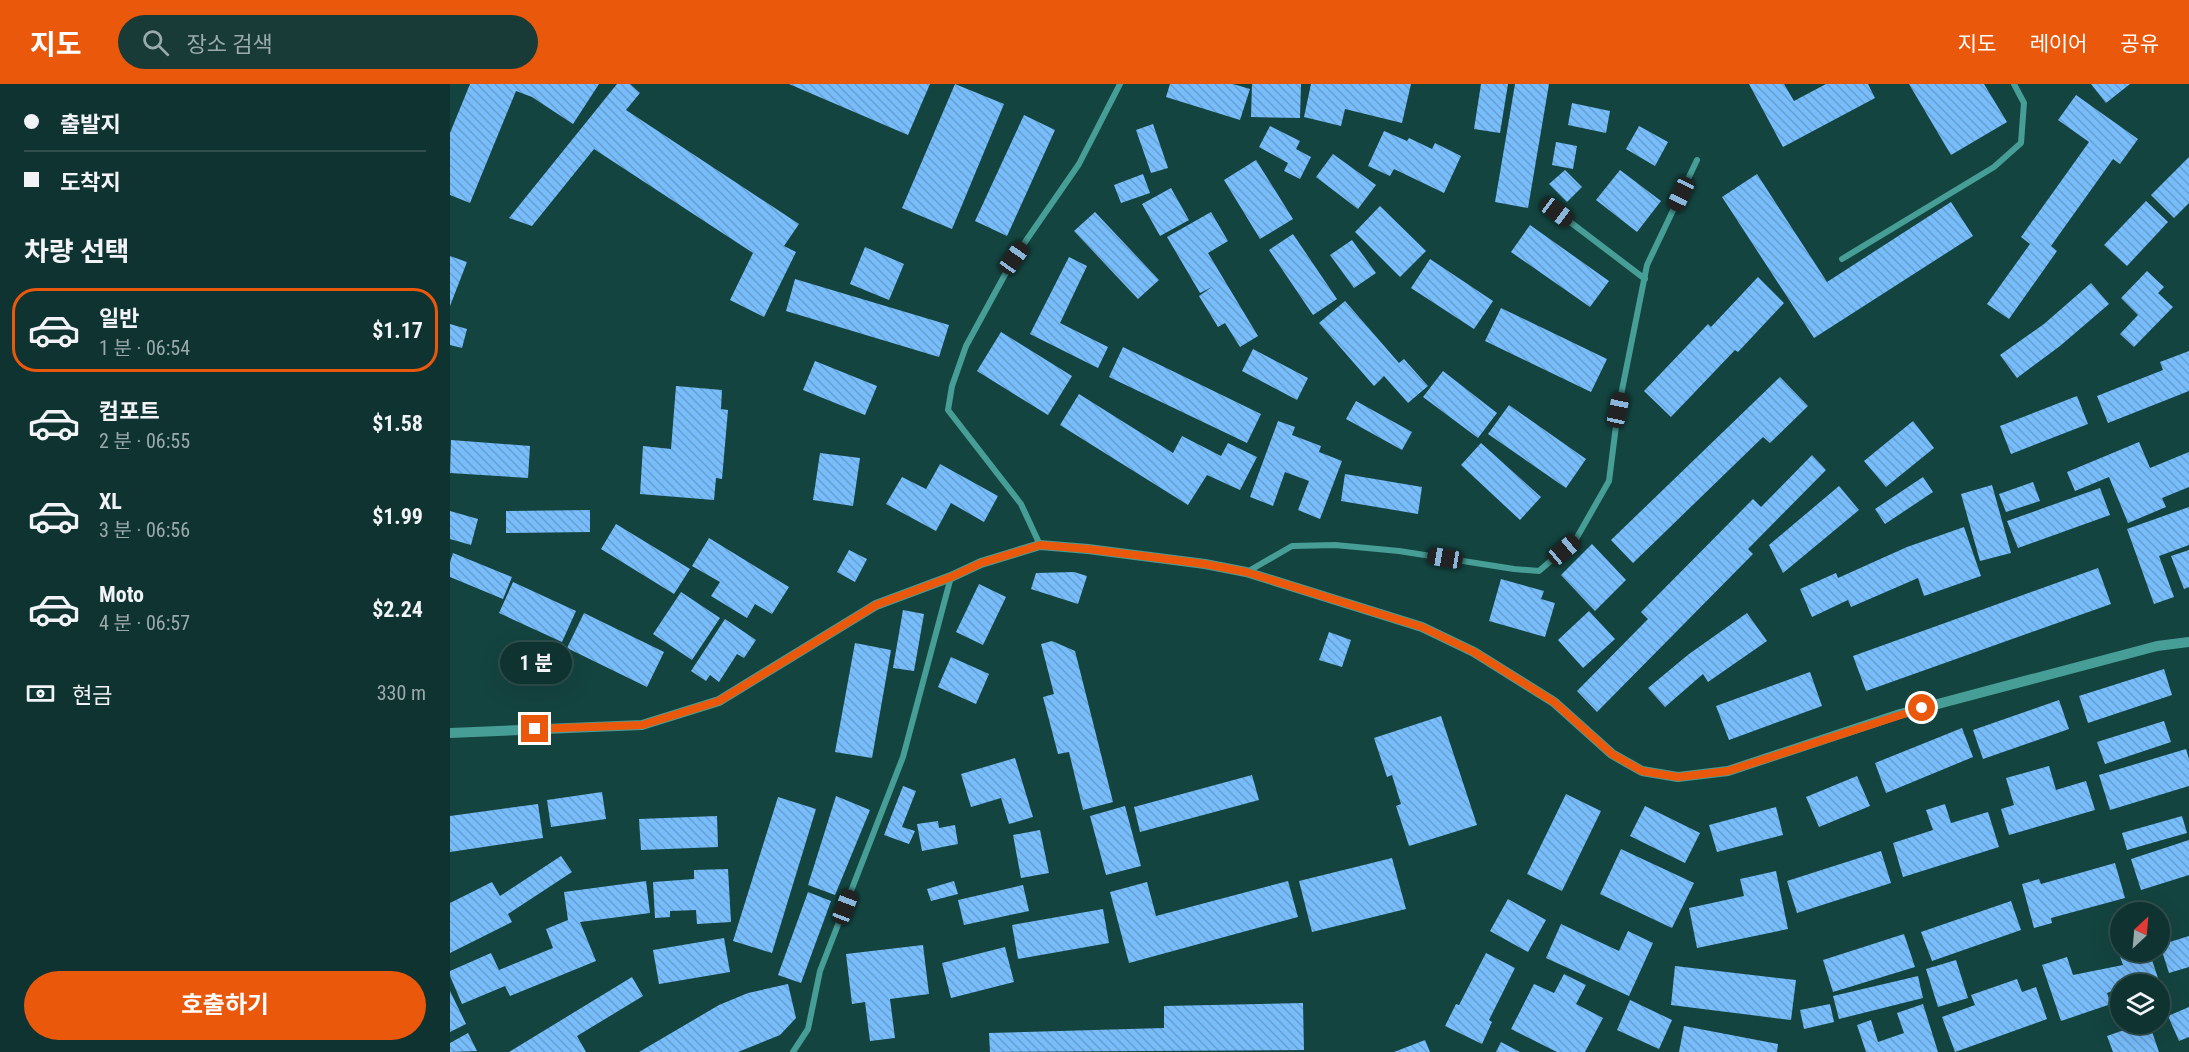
<!DOCTYPE html>
<html lang="ko">
<head>
<meta charset="utf-8">
<style>
  :root { --surface:#0f3330; --page:#183b38; --text:#f1f3f6; --muted:#9baaab; --line:#2f4e4c; --accent:#ea580c }
  body { margin:0; font-family:"Roboto Condensed","Noto Sans KR",sans-serif; background:var(--page); color:var(--text); height:100vh; display:flex; flex-direction:column; font-size:22px; white-space:nowrap }
  * { box-sizing:border-box; margin:0 }
  p { font-size:20px; color:var(--muted) }
  .icon { flex:none; width:33px; height:33px; fill:none; stroke:currentColor; stroke-width:2; stroke-linecap:round; stroke-linejoin:round }
  .map { position:relative; flex:1; overflow:hidden }
  .drawer { display:flex; flex-direction:column; background:var(--surface); width:450px }
  .drawer>* { flex:none }
  .hud { display:grid; align-content:center; height:132px; padding:0 24px; background:var(--surface) }
  .needle { width:39px; rotate:26deg }
  .tools { position:absolute; left:1660px; top:818px; display:grid; gap:12px }
  .tools a { display:grid; place-items:center; width:60px; height:60px; border-radius:50%; background:var(--surface); box-shadow:0 6px 24px #0002,0 0 0 2px var(--line); font-size:30px }
  .end { position:absolute; width:27px; height:27px; margin:-14px; border:8px solid #ea580c; background:#fff; box-shadow:0 0 0 3px #fff }
  .from { border-radius:50% }
  .bubble { position:absolute; height:42px; border-radius:21px; background:var(--surface); box-shadow:0 6px 24px #0002,0 0 0 2px var(--line); font-size:20px; font-weight:700; line-height:42px; text-align:center }
  .car { position:absolute; width:18px; height:36px; margin:-18px -9px; border-radius:8px; box-shadow:0 0 4px 2px #0007; background:linear-gradient(#222 24%,#8ab4d8 0 40%,#222 0 76%,#8ab4d8 0 86%,#222 0) }
  .hud b { display:flex; align-items:center; gap:21px; height:57px; font-size:22px }
  .hud b+b { border-top:2px solid var(--line) }
  .hud i { width:15px; height:15px; background:var(--text) }
  ul { padding:0; list-style:none }
  li { display:flex; align-items:center; gap:18px; height:84px; margin:0 12px 9px; padding:0 12px; border:3px solid transparent; border-radius:24px }
  li div { flex:1 }
  li b { display:block; font-size:22px }
  li em { font-style:normal; font-weight:700 }
  li.current { border-color:var(--accent) }
  li>.icon { width:54px; height:54px; stroke-width:1.5 }
  h2 { padding:0 24px; font-size:27px; line-height:72px }
  .pay { display:flex; align-items:center; gap:15px; height:66px; padding:0 24px; font-size:22px }
  .pay p { margin-inline-start:auto }
  .button { display:flex; gap:12px; margin-top:auto; padding:12px 24px }
  .button a { flex:1; height:69px; border-radius:36px; background:var(--accent); color:#fff; font-size:24px; font-weight:700; line-height:69px; text-align:center }
  header { display:flex; align-items:center; gap:36px; box-sizing:border-box; height:84px; padding:0 30px; background:var(--accent); color:#fff }
  header strong { font-size:28px }
  nav { display:flex; gap:33px; margin-inline-start:auto; font-size:21px }
  .search { width:420px; height:54px; background:var(--page); display:flex; align-items:center; gap:15px; box-sizing:border-box; padding:0 21px; border-radius:33px; color:var(--muted); font-size:22px }
  main { display:flex; flex:1; min-height:0 }
  .map>svg:first-child { display:block }
  .building { fill:url(#building-back-hatch) }
  .lines { fill:none; stroke-linecap:round; stroke-linejoin:round }
  .minor { stroke:#479e96; stroke-width:6 }
  .tertiary { stroke:#479e96; stroke-width:10 }
  .route { stroke:#ea580c; stroke-width:8 }
</style>
</head>
<body>
<header>
<strong>지도</strong>
<div class="search"><svg class="icon" aria-label="search" viewBox="0 0 24 24"><circle cx="10" cy="10" r="6"/><path d="M15 15l6 6"/></svg>장소 검색</div>
<nav><a>지도</a><a>레이어</a><a>공유</a></nav>
</header>
<main>
<section class="drawer">
<div class="hud">
<b><i class="from"></i>출발지</b>
<b><i></i>도착지</b>
</div>
<h2>차량 선택</h2>
<ul>
<li class="current"><svg class="icon" aria-label="car" viewBox="0 0 24 24"><path d="M5 17H2v-5l4-1 3-4h7l3 4 3 1v5h-3M9 17h6M6 11h13"/><circle cx="7" cy="17" r="2"/><circle cx="17" cy="17" r="2"/></svg><div><b>일반</b><p>1 분 · 06:54</p></div><em>$1.17</em></li>
<li><svg class="icon" aria-label="car" viewBox="0 0 24 24"><path d="M5 17H2v-5l4-1 3-4h7l3 4 3 1v5h-3M9 17h6M6 11h13"/><circle cx="7" cy="17" r="2"/><circle cx="17" cy="17" r="2"/></svg><div><b>컴포트</b><p>2 분 · 06:55</p></div><em>$1.58</em></li>
<li><svg class="icon" aria-label="car" viewBox="0 0 24 24"><path d="M5 17H2v-5l4-1 3-4h7l3 4 3 1v5h-3M9 17h6M6 11h13"/><circle cx="7" cy="17" r="2"/><circle cx="17" cy="17" r="2"/></svg><div><b>XL</b><p>3 분 · 06:56</p></div><em>$1.99</em></li>
<li><svg class="icon" aria-label="car" viewBox="0 0 24 24"><path d="M5 17H2v-5l4-1 3-4h7l3 4 3 1v5h-3M9 17h6M6 11h13"/><circle cx="7" cy="17" r="2"/><circle cx="17" cy="17" r="2"/></svg><div><b>Moto</b><p>4 분 · 06:57</p></div><em>$2.24</em></li>
</ul>
<div class="pay"><svg class="icon" aria-label="cash" viewBox="0 0 24 24"><path d="M3 7h18v10H3z"/><circle cx="12" cy="12" r="2"/></svg>현금<p>330 m</p></div>
<div class="button"><a>호출하기</a></div>
</section>
<div class="map">
<svg width="1739" height="968" viewBox="0 0 1739 968">
  <defs>
    <pattern id="building-back-hatch" width="6" height="6" patternUnits="userSpaceOnUse" patternTransform="scale(1.5)"><rect width="6" height="6" fill="#77bdfc"/><path d="M-1 5l2 2M0 0l6 6M5-1l2 2" fill="none" stroke="#689fce"/></pattern>
  </defs>
  <rect width="100%" height="100%" fill="#144440"/>
  <g class="building">
    <polygon points="20,0 149,0 123,40 82,13 66,7 20,119 0,111 0,49"/>
    <polygon points="167,0 180,0 190,9 176,26 349,140 334,162 346,168 314,233 280,216 303,169 144,65 82,142 59,134"/>
    <polygon points="339,0 480,0 458,51"/>
    <polygon points="505,0 554,20 502,145 452,124"/>
    <polygon points="720,0 783,0 800,5 790,36 716,13"/>
    <polygon points="802,0 851,0 850,34 801,33"/>
    <polygon points="861,0 961,0 952,39 895,25 891,42 854,33"/>
    <polygon points="1031,0 1058,0 1050,49 1024,45"/>
    <polygon points="1065,0 1099,0 1078,124 1045,118"/>
    <polygon points="1299,0 1334,0 1344,17 1376,0 1418,0 1425,14 1333,63"/>
    <polygon points="1459,0 1534,0 1557,38 1501,71"/>
    <polygon points="1641,0 1680,0 1656,19"/>
    <polygon points="1626,11 1688,55 1670,80 1663,75 1601,162 1607,167 1559,235 1537,220 1580,160 1571,153 1639,58 1608,36"/>
    <polygon points="1122,19 1160,27 1156,49 1118,41"/>
    <polygon points="574,31 605,46 557,152 525,137"/>
    <polygon points="703,40 718,84 701,89 686,46"/>
    <polygon points="820,42 850,57 846,65 861,73 850,95 834,87 838,79 809,63"/>
    <polygon points="1189,42 1218,58 1205,82 1176,65"/>
    <polygon points="934,47 957,57 959,54 982,65 985,59 1011,72 994,109 944,85 940,92 918,82"/>
    <polygon points="1106,58 1127,62 1123,85 1102,81"/>
    <polygon points="883,70 926,101 908,125 866,93"/>
    <polygon points="1739,73 1739,119 1724,134 1701,111"/>
    <polygon points="806,76 843,135 810,155 774,96"/>
    <polygon points="1115,86 1132,103 1117,118 1099,100"/>
    <polygon points="1170,86 1211,117 1187,148 1146,116"/>
    <polygon points="693,90 700,109 671,119 664,101"/>
    <polygon points="1307,90 1377,198 1501,118 1523,152 1364,254 1272,113"/>
    <polygon points="721,104 739,136 710,152 692,120"/>
    <polygon points="1696,117 1718,138 1677,182 1654,161"/>
    <polygon points="930,122 976,167 950,193 905,148"/>
    <polygon points="645,128 709,196 688,215 624,147"/>
    <polygon points="761,128 778,157 758,169 808,252 790,263 775,239 768,243 749,212 762,203 750,209 717,153"/>
    <polygon points="1080,141 1159,197 1140,223 1061,168"/>
    <polygon points="843,150 887,215 863,231 819,166"/>
    <polygon points="902,156 926,189 904,204 880,171"/>
    <polygon points="415,163 454,180 439,216 400,200"/>
    <polygon points="0,172 17,178 0,222"/>
    <polygon points="619,173 637,182 610,239 658,263 648,284 580,250"/>
    <polygon points="980,175 1043,217 1024,245 961,204"/>
    <polygon points="1697,187 1714,203 1708,209 1723,223 1684,263 1670,250 1688,231 1671,214"/>
    <polygon points="1308,193 1334,219 1288,268 1285,266 1221,333 1194,307 1258,240 1261,243"/>
    <polygon points="345,195 499,241 489,273 336,227"/>
    <polygon points="1641,199 1659,220 1610,262 1567,294 1550,271 1594,240"/>
    <polygon points="895,217 949,279 954,275 978,302 958,319 934,292 924,302 869,239"/>
    <polygon points="1051,224 1157,275 1141,308 1035,257"/>
    <polygon points="0,240 17,245 12,264 0,261"/>
    <polygon points="551,248 622,292 598,331 527,287"/>
    <polygon points="673,263 811,330 797,359 659,293"/>
    <polygon points="803,265 858,294 847,316 792,287"/>
    <polygon points="1739,267 1739,307 1658,339 1647,312 1713,286 1710,278"/>
    <polygon points="365,277 427,302 415,331 353,306"/>
    <polygon points="993,287 1047,329 1028,354 973,313"/>
    <polygon points="1330,293 1358,322 1320,359 1313,353 1183,479 1161,456"/>
    <polygon points="226,302 272,306 271,325 278,326 272,395 266,394 264,416 190,410 193,362 221,365"/>
    <polygon points="629,310 723,369 732,352 771,372 778,359 807,373 790,406 757,391 738,421 610,341"/>
    <polygon points="1627,312 1638,340 1561,370 1550,342"/>
    <polygon points="906,317 962,348 952,366 896,335"/>
    <polygon points="1059,321 1136,375 1116,404 1038,350"/>
    <polygon points="828,337 845,343 842,351 871,362 869,368 892,377 870,435 848,426 859,397 835,388 823,422 800,413"/>
    <polygon points="1463,337 1484,364 1436,403 1414,377"/>
    <polygon points="1,356 80,362 78,394 0,389"/>
    <polygon points="1689,358 1700,384 1739,368 1739,403 1712,414 1716,423 1678,439 1659,393 1625,407 1617,388"/>
    <polygon points="1031,359 1091,413 1070,436 1011,381"/>
    <polygon points="370,369 410,374 403,422 363,416"/>
    <polygon points="1362,371 1376,386 1298,465 1303,470 1147,628 1127,607 1198,535 1191,528 1303,415 1311,423"/>
    <polygon points="490,380 548,412 534,438 501,419 486,447 436,420 452,393 476,405"/>
    <polygon points="895,390 972,403 968,430 891,417"/>
    <polygon points="1473,393 1483,408 1435,440 1425,425"/>
    <polygon points="1583,398 1590,417 1556,428 1549,410"/>
    <polygon points="1542,401 1561,469 1530,477 1511,410"/>
    <polygon points="1389,402 1409,426 1333,489 1319,461"/>
    <polygon points="1650,404 1660,431 1568,464 1557,437"/>
    <polygon points="1739,423 1739,461 1709,472 1724,513 1704,520 1677,445"/>
    <polygon points="140,426 140,448 56,449 56,427"/>
    <polygon points="0,427 28,435 21,461 0,455"/>
    <polygon points="166,440 240,485 224,510 151,465"/>
    <polygon points="1514,443 1531,492 1474,512 1468,494 1401,523 1398,516 1362,533 1350,505 1386,489 1388,494 1457,463"/>
    <polygon points="259,454 339,503 322,530 305,520 297,534 261,512 270,498 242,482"/>
    <polygon points="1142,460 1176,496 1145,527 1111,491"/>
    <polygon points="399,466 417,475 405,498 387,488"/>
    <polygon points="1739,466 1739,503 1734,505 1721,472"/>
    <polygon points="3,469 62,493 53,515 0,493 0,478"/>
    <polygon points="1648,484 1661,520 1416,607 1403,572"/>
    <polygon points="624,488 637,492 628,520 581,505 586,489"/>
    <polygon points="1051,495 1094,507 1091,515 1105,519 1095,553 1039,537"/>
    <polygon points="63,498 126,527 112,558 49,529"/>
    <polygon points="529,500 556,513 533,561 506,548"/>
    <polygon points="231,508 270,534 242,576 203,550"/>
    <polygon points="453,526 474,530 464,587 443,584"/>
    <polygon points="1139,527 1165,555 1133,584 1108,556"/>
    <polygon points="134,529 214,568 197,603 117,564"/>
    <polygon points="1297,529 1317,557 1258,598 1253,590 1215,623 1198,604 1239,570"/>
    <polygon points="275,535 306,556 294,574 287,570 269,598 260,591 256,597 241,587"/>
    <polygon points="879,548 901,556 892,583 869,576"/>
    <polygon points="602,557 625,567 663,718 633,726 619,668 608,670 593,613 604,610 591,560"/>
    <polygon points="405,559 441,566 422,674 385,668"/>
    <polygon points="501,573 539,590 526,620 488,603"/>
    <polygon points="1714,585 1722,611 1638,639 1629,612"/>
    <polygon points="1360,588 1372,622 1279,656 1266,622"/>
    <polygon points="1609,616 1619,645 1533,675 1523,646"/>
    <polygon points="991,632 1027,741 959,762 946,722 951,720 942,691 937,693 924,654"/>
    <polygon points="1714,637 1721,658 1655,680 1647,658"/>
    <polygon points="1512,644 1523,673 1436,709 1425,679"/>
    <polygon points="1736,665 1739,675 1739,702 1660,726 1649,691"/>
    <polygon points="565,674 583,733 559,740 551,714 521,723 511,690"/>
    <polygon points="1599,682 1606,706 1636,697 1645,726 1559,751 1551,725 1564,721 1556,694"/>
    <polygon points="802,691 809,716 690,748 684,723"/>
    <polygon points="1407,692 1420,722 1369,743 1356,713"/>
    <polygon points="453,702 466,707 452,743 465,747 459,760 434,751"/>
    <polygon points="152,708 156,735 101,743 97,716"/>
    <polygon points="1116,710 1151,727 1112,807 1077,790"/>
    <polygon points="386,712 420,726 385,811 358,801"/>
    <polygon points="328,713 366,725 322,869 283,857"/>
    <polygon points="88,720 93,754 0,768 0,732"/>
    <polygon points="1495,720 1501,739 1538,728 1549,763 1453,793 1443,759 1483,746 1476,726"/>
    <polygon points="675,722 691,782 656,791 640,732"/>
    <polygon points="1195,722 1250,749 1235,779 1180,752"/>
    <polygon points="1326,723 1333,751 1267,768 1259,741"/>
    <polygon points="267,732 268,763 191,766 189,735"/>
    <polygon points="1732,732 1737,749 1677,766 1672,749"/>
    <polygon points="488,737 489,744 505,741 508,760 472,767 467,740"/>
    <polygon points="590,746 599,789 571,794 563,751"/>
    <polygon points="1739,756 1739,791 1691,806 1681,775"/>
    <polygon points="1171,765 1244,799 1222,844 1150,810"/>
    <polygon points="1431,767 1441,799 1347,829 1337,797"/>
    <polygon points="111,772 122,788 58,830 62,838 0,869 0,819 42,798 50,812"/>
    <polygon points="942,774 956,825 862,848 849,797"/>
    <polygon points="1665,779 1675,814 1601,834 1602,839 1584,844 1572,800 1589,795 1591,800"/>
    <polygon points="278,785 281,838 247,840 246,826 220,827 220,833 205,834 203,798 244,795 244,786"/>
    <polygon points="1326,787 1338,845 1247,864 1239,824 1294,812 1290,795"/>
    <polygon points="196,797 200,829 130,838 146,877 60,912 55,902 12,920 0,892 0,887 41,869 49,886 103,864 96,845 118,836 114,808"/>
    <polygon points="504,797 508,810 481,817 477,805"/>
    <polygon points="838,797 848,833 679,879 660,808 697,798 706,832"/>
    <polygon points="573,801 579,827 514,841 508,816"/>
    <polygon points="358,808 381,817 351,899 328,891"/>
    <polygon points="1058,815 1096,836 1078,868 1040,847"/>
    <polygon points="1561,817 1571,846 1482,877 1471,848"/>
    <polygon points="653,825 659,859 568,875 562,841"/>
    <polygon points="1671,838 1671,867 1699,867 1708,894 1692,900 1671,900 1671,904 1657,909 1661,920 1611,937 1592,881 1617,873 1623,891 1673,881 1659,842"/>
    <polygon points="1111,840 1169,867 1178,847 1203,859 1179,912 1096,874"/>
    <polygon points="1454,850 1465,883 1383,908 1373,876"/>
    <polygon points="1739,852 1739,883 1719,889 1710,861"/>
    <polygon points="274,854 280,888 209,900 203,866"/>
    <polygon points="473,861 479,910 440,915 445,954 420,957 415,918 402,920 396,870"/>
    <polygon points="555,863 564,898 501,914 492,879"/>
    <polygon points="1036,869 1065,884 1039,936 1042,938 1032,960 995,942 1006,920 1009,921"/>
    <polygon points="1506,876 1518,914 1488,923 1476,885"/>
    <polygon points="1225,882 1346,896 1341,936 1221,921"/>
    <polygon points="1114,890 1136,901 1126,920 1153,934 1135,968 1107,968 1061,945 1084,900 1104,909"/>
    <polygon points="1468,892 1473,914 1389,935 1383,912"/>
    <polygon points="182,893 193,912 127,952 136,968 59,968"/>
    <polygon points="1567,895 1572,908 1586,903 1597,935 1505,968 1492,933 1525,921 1521,911"/>
    <polygon points="338,900 346,934 330,951 288,968 189,968 269,921 298,909"/>
    <polygon points="0,907 16,940 0,948"/>
    <polygon points="1180,916 1222,936 1209,965 1167,946"/>
    <polygon points="853,919 854,966 540,968 539,949 714,944 714,922"/>
    <polygon points="1380,920 1384,938 1354,945 1350,926"/>
    <polygon points="1473,920 1488,968 1416,968 1407,941 1421,936 1428,958 1454,949 1447,929"/>
    <polygon points="1739,923 1739,953 1729,957 1718,932"/>
    <polygon points="1694,939 1699,939 1709,968 1663,968 1657,952"/>
    <polygon points="1234,942 1328,960 1327,968 1229,968"/>
    <polygon points="18,949 27,967 0,968 0,959"/>
    <polygon points="975,956 980,968 944,968"/>
    <polygon points="1051,958 1070,968 1046,968"/>
  </g>
  <g class="lines">
    <g class="minor">
      <polyline points="1107,128 1195,195"/>
      <polyline points="1392,175 1544,83 1571,59 1574,19 1564,0"/>
      <polyline points="590,461 571,420 498,326 502,302 516,262 564,174 629,80 670,0"/>
      <polyline points="797,488 842,462 885,461 949,467 1064,485 1089,487 1126,455 1159,397 1168,326 1197,181 1247,76"/>
      <polyline points="343,968 358,945 370,887 453,673 501,493"/>
    </g>
    <polyline class="tertiary" points="0,649 192,641 269,617 426,521 501,493 531,479 590,461 638,465 755,480 796,488 972,543 1024,568 1104,618 1162,670 1192,687 1228,693 1278,687 1450,630 1707,562 1739,558"/>
  </g>
  <g class="lines">
    <polyline class="route" points="85,645 192,641 269,617 426,521 501,493 531,479 590,461 638,465 755,480 796,488 972,543 1024,568 1104,618 1162,670 1192,687 1228,693 1278,687 1472,624"/>
  </g>
</svg>
<div class="tools">
<a><svg class="needle" viewBox="-14 -14 28 28"><path d="M0-13l5 13h-10z" fill="#e53935"/><path d="M0 13l5-13h-10z" fill="#9baaab"/></svg></a>
<a><svg class="icon" aria-label="layers" viewBox="0 0 24 24"><path d="M12 4l9 5-9 5-9-5zM3 14l9 5 9-5"/></svg></a>
</div>
<i class="end from" style="left:1472px;top:624px"></i>
<i class="end" style="left:85px;top:645px"></i>
<div class="bubble" style="left:50px;top:558px;width:72px">1 분</div>
<i class="car" style="left:1231px;top:110px;rotate:205deg"></i>
<i class="car" style="left:1107px;top:128px;rotate:127deg"></i>
<i class="car" style="left:564px;top:174px;rotate:35deg"></i>
<i class="car" style="left:1168px;top:326px;rotate:12deg"></i>
<i class="car" style="left:1114px;top:466px;rotate:50deg"></i>
<i class="car" style="left:995px;top:474px;rotate:279deg"></i>
<i class="car" style="left:395px;top:823px;rotate:21deg"></i>
</div>
</main>
</body>
</html>
